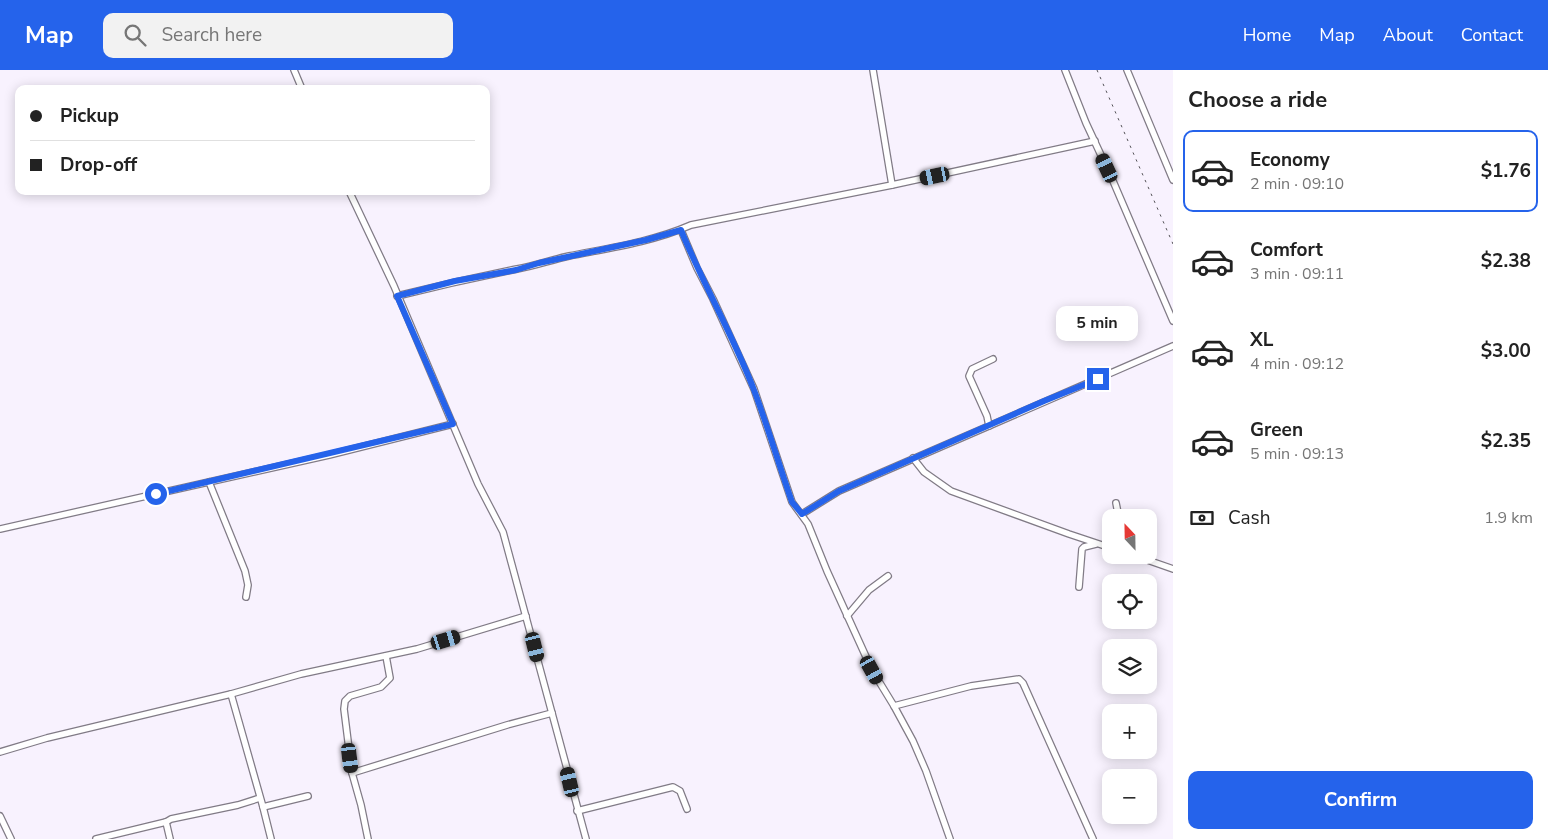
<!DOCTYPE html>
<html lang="en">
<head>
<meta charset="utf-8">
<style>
  :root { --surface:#fff; --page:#f2f2f2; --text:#222; --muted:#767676; --line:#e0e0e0; --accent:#2563eb }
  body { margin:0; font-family:"Nunito Sans",sans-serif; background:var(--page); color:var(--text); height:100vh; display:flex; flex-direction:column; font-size:19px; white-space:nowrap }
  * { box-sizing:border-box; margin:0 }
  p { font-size:16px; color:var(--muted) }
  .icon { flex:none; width:28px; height:28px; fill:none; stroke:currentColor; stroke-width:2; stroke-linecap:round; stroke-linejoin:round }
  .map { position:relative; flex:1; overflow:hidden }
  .sheet { display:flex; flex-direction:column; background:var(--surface); width:375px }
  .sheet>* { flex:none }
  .hud { position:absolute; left:15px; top:15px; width:475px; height:110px; border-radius:10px; box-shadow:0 2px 12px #0003; display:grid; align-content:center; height:110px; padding:0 15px; background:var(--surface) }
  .needle { width:32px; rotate:338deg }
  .controls { position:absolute; left:1102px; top:439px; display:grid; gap:10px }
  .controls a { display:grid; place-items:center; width:55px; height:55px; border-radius:10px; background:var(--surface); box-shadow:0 2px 12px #0003; font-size:25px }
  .end { position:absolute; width:22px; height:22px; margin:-11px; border:6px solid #2563eb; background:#fff; box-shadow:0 0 0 2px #fff }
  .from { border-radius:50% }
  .bubble { position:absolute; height:35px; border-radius:10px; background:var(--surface); box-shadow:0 2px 12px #0003; font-size:16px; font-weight:700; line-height:35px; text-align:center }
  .car { position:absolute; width:15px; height:30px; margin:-15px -8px; border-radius:6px; box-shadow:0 0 4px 1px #0007; background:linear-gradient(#222 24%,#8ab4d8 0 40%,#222 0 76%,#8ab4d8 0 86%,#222 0) }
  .hud b { display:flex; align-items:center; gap:18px; height:48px; font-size:19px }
  .hud b+b { border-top:1px solid var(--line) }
  .hud i { width:12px; height:12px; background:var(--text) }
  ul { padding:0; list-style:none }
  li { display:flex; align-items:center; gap:15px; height:82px; margin:0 10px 8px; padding:0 5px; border:2px solid transparent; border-radius:10px }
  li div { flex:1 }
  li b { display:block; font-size:19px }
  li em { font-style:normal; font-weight:700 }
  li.selected { border-color:var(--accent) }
  li>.icon { width:45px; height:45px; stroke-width:1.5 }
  h2 { padding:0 15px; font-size:22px; line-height:60px }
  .pay { display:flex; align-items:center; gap:12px; height:55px; padding:0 15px; font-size:19px }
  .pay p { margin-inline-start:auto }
  .cta { display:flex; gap:10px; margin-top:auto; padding:10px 15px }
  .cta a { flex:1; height:58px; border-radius:10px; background:var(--accent); color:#fff; font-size:20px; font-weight:700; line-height:58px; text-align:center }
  header { display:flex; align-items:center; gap:30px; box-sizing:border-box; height:70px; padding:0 25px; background:var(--accent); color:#fff }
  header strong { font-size:24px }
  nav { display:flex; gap:28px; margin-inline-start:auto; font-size:18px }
  .search { width:350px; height:45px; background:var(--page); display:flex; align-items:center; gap:12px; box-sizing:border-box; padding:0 18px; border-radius:10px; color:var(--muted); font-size:19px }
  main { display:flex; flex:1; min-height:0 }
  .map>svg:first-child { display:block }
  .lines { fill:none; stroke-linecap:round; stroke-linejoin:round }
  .minor-casing { stroke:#817b86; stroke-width:8 }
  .minor { stroke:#fff; stroke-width:5.5 }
  .rail { stroke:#555358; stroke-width:1; stroke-dasharray:2.5 5; stroke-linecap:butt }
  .route { stroke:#2563eb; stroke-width:6 }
</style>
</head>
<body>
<header>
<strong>Map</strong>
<div class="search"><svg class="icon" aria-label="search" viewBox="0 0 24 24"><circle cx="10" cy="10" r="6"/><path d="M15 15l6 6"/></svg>Search here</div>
<nav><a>Home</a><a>Map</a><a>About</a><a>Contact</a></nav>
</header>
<main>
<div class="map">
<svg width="1173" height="769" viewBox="0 0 1173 769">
  <rect width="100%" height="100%" fill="#f8f2fe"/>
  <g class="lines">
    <defs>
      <g id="minor">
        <polyline points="294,0 302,19"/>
        <polyline points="873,0 892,115 1095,71"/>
        <polyline points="1065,0 1086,53 1113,111 1173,251"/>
        <polyline points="1127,0 1173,110"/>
        <polyline points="349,121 394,216 478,414 503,462 586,769"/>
        <polyline points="681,160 697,198 713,229 754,319 792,432 808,454 827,501 872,600 894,636 913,671 926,701 950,769"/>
        <path d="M 397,226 C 437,216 477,207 517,199 C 534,196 551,190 569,186 C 609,178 652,172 691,155 L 892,115"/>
        <polyline points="989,356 987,346 969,306 972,299 993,289"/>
        <polyline points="913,388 924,402 951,421 1069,464 1111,478"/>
        <polyline points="209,412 245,501 248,515 246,527"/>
        <polyline points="1116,433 1119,448"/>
        <polyline points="802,444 839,421 1173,276"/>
        <polyline points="0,459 329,385 453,354"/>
        <polyline points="1133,485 1173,499"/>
        <polyline points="1079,517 1082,479 1084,477 1096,474"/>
        <polyline points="847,546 869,520 888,506"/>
        <polyline points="231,624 263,737 308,726"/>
        <polyline points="894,636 971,616 1019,609 1023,613 1093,769"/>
        <polyline points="0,682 47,668 231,624 301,604 417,579 526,546"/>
        <polyline points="352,703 507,655 552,643"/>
        <polyline points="263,737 271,769"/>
        <polyline points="577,741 673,717 680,721 687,739"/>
        <polyline points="0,746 11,769"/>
        <polyline points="166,752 170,769"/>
        <polyline points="96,769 166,752 171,749 238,735 260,728"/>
        <polyline points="368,769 361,735 352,703 344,639 345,631 350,626 381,617 390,608 386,586"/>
      </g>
    </defs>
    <use href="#minor" class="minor-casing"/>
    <use href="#minor" class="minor"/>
    <polyline class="rail" points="1097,0 1173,174"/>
  </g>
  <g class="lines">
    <path class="route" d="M 156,424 L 453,354 L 397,226 L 455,211 L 516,200 L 539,193 L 646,170 L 681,160 C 703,214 733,265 754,320 C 768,357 779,395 792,432 L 802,444 L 839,421 L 1044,331 L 1098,309"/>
  </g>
</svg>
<div class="controls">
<a><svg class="needle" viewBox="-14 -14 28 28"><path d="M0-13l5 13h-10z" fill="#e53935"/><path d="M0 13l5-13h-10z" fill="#767676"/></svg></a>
<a><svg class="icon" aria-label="locate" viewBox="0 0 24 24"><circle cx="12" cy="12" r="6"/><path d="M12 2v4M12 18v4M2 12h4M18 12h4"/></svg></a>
<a><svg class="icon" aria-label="layers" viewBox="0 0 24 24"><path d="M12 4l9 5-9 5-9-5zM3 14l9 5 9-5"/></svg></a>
<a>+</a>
<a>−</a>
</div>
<i class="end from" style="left:156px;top:424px"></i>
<i class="end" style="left:1098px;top:309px"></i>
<div class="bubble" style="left:1056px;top:236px;width:82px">5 min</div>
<i class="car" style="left:1107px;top:98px;rotate:335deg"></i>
<i class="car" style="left:935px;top:106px;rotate:258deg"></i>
<i class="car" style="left:446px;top:570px;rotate:73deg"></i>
<i class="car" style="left:535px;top:577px;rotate:166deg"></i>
<i class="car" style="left:872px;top:600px;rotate:151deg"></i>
<i class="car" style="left:350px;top:688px;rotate:173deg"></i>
<i class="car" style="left:570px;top:712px;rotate:347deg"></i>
<div class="hud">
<b><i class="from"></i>Pickup</b>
<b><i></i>Drop-off</b>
</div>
</div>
<section class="sheet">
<h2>Choose a ride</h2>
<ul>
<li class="selected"><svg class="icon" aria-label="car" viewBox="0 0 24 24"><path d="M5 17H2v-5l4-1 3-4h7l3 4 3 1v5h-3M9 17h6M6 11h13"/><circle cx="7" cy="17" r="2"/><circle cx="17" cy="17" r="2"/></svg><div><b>Economy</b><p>2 min · 09:10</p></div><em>$1.76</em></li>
<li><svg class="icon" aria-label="car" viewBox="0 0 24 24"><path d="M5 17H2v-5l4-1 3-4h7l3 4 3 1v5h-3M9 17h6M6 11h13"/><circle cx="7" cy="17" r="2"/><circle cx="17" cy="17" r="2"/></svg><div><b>Comfort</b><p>3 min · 09:11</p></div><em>$2.38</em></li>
<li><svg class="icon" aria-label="car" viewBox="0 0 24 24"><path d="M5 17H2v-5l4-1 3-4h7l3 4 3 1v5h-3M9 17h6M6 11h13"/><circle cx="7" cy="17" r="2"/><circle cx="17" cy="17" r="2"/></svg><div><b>XL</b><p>4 min · 09:12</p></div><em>$3.00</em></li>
<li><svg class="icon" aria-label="car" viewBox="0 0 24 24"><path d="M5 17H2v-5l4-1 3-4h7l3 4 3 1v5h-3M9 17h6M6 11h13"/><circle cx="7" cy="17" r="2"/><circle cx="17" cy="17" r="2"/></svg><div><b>Green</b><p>5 min · 09:13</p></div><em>$2.35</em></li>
</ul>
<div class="pay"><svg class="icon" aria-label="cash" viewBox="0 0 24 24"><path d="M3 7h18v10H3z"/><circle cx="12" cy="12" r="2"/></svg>Cash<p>1.9 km</p></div>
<div class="cta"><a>Confirm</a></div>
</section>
</main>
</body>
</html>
